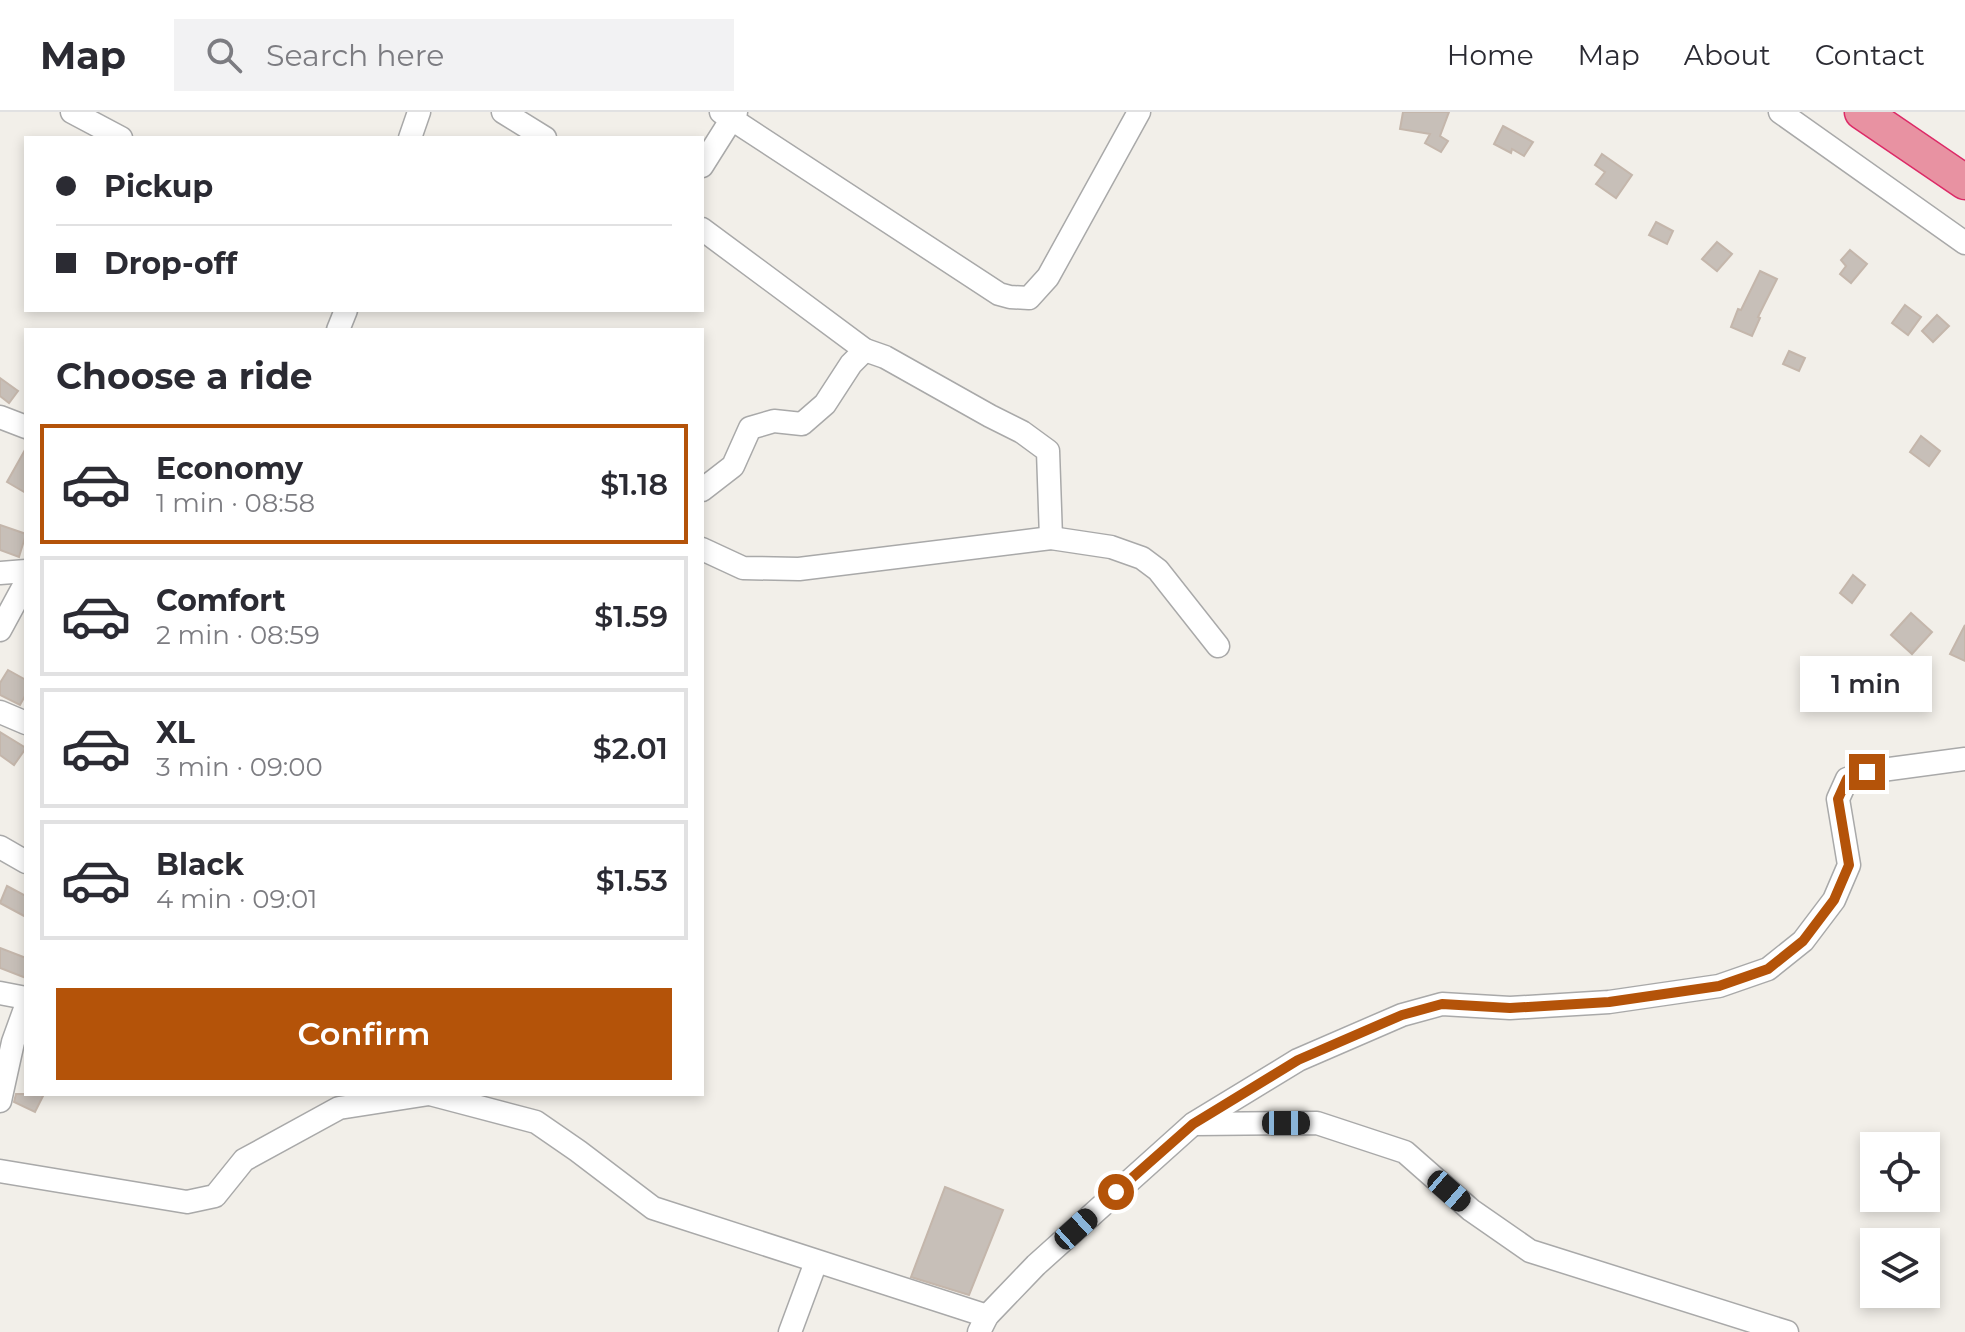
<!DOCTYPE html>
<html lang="en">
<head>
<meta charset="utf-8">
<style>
  :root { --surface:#fff; --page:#f2f2f3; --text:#2b2b33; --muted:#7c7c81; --line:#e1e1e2; --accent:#b45309 }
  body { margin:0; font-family:Montserrat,sans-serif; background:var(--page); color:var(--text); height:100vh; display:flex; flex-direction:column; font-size:30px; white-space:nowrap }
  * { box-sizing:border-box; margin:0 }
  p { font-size:26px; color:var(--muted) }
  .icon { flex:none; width:44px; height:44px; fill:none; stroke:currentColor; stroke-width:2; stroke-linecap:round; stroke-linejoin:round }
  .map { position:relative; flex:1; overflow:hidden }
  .panel { position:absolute; left:24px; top:216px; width:680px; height:768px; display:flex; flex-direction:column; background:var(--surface); border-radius:0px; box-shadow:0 4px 12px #0003 }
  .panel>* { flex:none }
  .hud { position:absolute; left:24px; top:24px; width:680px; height:176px; border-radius:0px; box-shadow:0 4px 12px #0003; display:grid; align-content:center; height:176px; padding:0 32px; background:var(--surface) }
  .fabs { position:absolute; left:1860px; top:1020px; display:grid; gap:16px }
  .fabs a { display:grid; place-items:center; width:80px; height:80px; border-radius:0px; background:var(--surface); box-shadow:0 4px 12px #0003; font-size:40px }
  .end { position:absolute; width:36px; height:36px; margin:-18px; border:10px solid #b45309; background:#fff; box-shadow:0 0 0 4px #fff }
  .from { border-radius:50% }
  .bubble { position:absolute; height:56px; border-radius:0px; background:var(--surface); box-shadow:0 4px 12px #0003; font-size:26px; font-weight:600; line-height:56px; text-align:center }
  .car { position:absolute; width:24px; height:48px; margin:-24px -12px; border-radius:10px; box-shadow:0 0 6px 2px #0007; background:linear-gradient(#222 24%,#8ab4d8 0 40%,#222 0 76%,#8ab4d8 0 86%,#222 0) }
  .hud b { display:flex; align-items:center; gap:28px; height:76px; font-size:30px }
  .hud b+b { border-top:2px solid var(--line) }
  .hud i { width:20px; height:20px; background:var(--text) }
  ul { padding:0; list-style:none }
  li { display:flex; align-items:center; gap:24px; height:120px; margin:0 16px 12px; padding:0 16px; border:4px solid var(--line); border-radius:0px }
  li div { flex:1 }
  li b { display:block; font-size:30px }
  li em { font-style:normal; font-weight:600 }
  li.current { border-color:var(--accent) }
  li>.icon { width:72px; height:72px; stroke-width:1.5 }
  h2 { padding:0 32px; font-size:36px; line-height:96px }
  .button { display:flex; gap:16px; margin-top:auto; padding:16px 32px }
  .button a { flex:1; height:92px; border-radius:0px; background:var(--accent); color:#fff; font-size:32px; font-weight:600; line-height:92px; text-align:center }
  header { display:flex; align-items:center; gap:48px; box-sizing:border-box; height:112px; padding:0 40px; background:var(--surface); border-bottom:2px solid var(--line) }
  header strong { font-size:38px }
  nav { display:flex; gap:44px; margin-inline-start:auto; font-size:28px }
  .search { width:560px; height:72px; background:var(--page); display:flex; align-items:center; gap:20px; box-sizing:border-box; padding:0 28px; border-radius:0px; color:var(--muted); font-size:30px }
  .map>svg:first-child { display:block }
  .building { fill:#c7bfb8; stroke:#c4b6ab; stroke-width:2 }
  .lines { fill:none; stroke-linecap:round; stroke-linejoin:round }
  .minor-casing { stroke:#a9a9a9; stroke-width:25 }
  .highway-casing { stroke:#dc2a67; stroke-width:37 }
  .minor { stroke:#fff; stroke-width:22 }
  .highway { stroke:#e892a2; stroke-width:34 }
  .route { stroke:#b45309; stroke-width:10 }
</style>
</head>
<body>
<header>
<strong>Map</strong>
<div class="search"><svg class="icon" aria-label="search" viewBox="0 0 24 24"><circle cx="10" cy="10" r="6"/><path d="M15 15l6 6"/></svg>Search here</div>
<nav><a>Home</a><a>Map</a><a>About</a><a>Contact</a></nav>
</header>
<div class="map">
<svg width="1965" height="1220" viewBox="0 0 1965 1220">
  <rect width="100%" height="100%" fill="#f2efe9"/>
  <g class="building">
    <polygon points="1403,0 1449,0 1440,24 1448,29 1441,40 1425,31 1430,22 1400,17"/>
    <polygon points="1503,14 1533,30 1524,44 1512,37 1511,41 1494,32"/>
    <polygon points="1602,42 1632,63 1616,86 1596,72 1605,60 1595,53"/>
    <polygon points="1656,110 1673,119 1667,132 1649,123"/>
    <polygon points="1717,130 1732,142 1717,159 1702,147"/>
    <polygon points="1850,138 1867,152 1851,171 1840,162 1846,154 1841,148"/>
    <polygon points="1760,159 1777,167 1758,205 1760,206 1752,224 1731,215 1738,197 1741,198"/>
    <polygon points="1905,193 1921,205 1908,223 1892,211"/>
    <polygon points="1937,203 1949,214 1933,230 1922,219"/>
    <polygon points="1789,239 1805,246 1799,259 1783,252"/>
    <polygon points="0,266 18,279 9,291 0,284"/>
    <polygon points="1921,324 1940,339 1929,354 1910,340"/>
    <polygon points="26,336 26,381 7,370"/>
    <polygon points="0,413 26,422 19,445 0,438"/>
    <polygon points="1853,463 1865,473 1852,491 1840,481"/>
    <polygon points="1911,501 1932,520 1912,542 1891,523"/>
    <polygon points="1965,513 1965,549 1950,542"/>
    <polygon points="8,558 26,568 26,582 20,593 0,583 0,571"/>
    <polygon points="0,620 26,636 14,653 0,643"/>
    <polygon points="7,774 26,784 26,805 0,791"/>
    <polygon points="0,836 26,846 26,866 0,856"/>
    <polygon points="16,982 44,982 35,1000 14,990"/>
    <polygon points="945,1075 1003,1098 969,1183 911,1165"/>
  </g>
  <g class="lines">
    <defs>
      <g id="minor">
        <polyline points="72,0 121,26"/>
        <polyline points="503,0 545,26"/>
        <polyline points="721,0 999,182 1010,185 1029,186 1048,165 1139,0"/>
        <polyline points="1780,0 1965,131"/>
        <polyline points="410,26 419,0"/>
        <polyline points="702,54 736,0"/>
        <polyline points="702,117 865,238 885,245 990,304 1022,320 1048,339 1051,426"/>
        <polyline points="338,218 346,198"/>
        <polyline points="0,305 26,315"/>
        <polyline points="702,378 733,354 750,316 774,309 802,312 825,292 851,252 865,238"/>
        <polyline points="702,437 743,456 799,457 1051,426 1111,435 1142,446 1158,458 1218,534"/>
        <polyline points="0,461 26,459"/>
        <polyline points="0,518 26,470"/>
        <polyline points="0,600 26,611"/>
        <polyline points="0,735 26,750"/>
        <polyline points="0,881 26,886"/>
        <polyline points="430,982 536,1010 578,1039 653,1096 987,1204"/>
        <polyline points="0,989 13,930 26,894"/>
        <polyline points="1194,1012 1317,1011 1405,1040 1471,1098 1530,1139 1787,1220"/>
        <polyline points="0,1059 187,1090 215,1084 244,1048 339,996 429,982"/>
        <polyline points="790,1220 816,1150"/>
        <polyline points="979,1220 987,1204 1036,1153 1193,1012 1298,948 1402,903 1442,892 1510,896 1609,890 1719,874 1768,857 1803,829 1834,788 1849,753 1838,687 1847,667 1867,660 1965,647"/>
      </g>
      <polyline id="highway" points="1862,0 1965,70"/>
    </defs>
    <use href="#minor" class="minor-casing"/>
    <use href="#highway" class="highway-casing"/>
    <use href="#minor" class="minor"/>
    <use href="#highway" class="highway"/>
  </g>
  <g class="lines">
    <polyline class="route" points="1116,1080 1193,1012 1298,948 1402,903 1442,892 1510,896 1609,890 1719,874 1768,857 1803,829 1834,788 1849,753 1838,687 1847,667 1867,660"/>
  </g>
</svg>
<div class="fabs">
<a><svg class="icon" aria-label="locate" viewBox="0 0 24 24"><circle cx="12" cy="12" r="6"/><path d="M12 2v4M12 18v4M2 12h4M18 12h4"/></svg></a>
<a><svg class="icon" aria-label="layers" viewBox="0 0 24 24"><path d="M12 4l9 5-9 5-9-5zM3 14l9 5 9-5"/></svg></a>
</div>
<i class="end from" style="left:1116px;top:1080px"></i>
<i class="end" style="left:1867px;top:660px"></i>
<div class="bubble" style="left:1800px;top:544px;width:132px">1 min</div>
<i class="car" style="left:1286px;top:1011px;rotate:90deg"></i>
<i class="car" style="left:1449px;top:1079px;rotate:131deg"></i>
<i class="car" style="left:1076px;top:1117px;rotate:48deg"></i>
<div class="hud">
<b><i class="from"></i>Pickup</b>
<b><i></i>Drop-off</b>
</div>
<section class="panel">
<h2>Choose a ride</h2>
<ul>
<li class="current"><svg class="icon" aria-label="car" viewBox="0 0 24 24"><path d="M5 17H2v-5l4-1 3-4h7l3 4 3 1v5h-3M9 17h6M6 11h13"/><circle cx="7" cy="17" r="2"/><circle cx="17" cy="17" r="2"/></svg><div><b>Economy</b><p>1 min · 08:58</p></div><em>$1.18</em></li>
<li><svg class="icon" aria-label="car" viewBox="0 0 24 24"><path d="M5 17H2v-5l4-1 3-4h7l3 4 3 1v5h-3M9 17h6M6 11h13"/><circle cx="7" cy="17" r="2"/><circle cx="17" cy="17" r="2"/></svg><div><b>Comfort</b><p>2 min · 08:59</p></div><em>$1.59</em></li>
<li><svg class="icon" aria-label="car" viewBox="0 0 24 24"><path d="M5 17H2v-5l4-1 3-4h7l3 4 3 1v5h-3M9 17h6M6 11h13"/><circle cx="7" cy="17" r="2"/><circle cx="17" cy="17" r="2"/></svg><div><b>XL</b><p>3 min · 09:00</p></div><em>$2.01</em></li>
<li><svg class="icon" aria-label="car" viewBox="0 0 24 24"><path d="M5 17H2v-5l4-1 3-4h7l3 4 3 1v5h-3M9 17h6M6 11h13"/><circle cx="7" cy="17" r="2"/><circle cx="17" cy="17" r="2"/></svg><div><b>Black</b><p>4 min · 09:01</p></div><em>$1.53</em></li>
</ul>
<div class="button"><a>Confirm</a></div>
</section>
</div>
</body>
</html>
